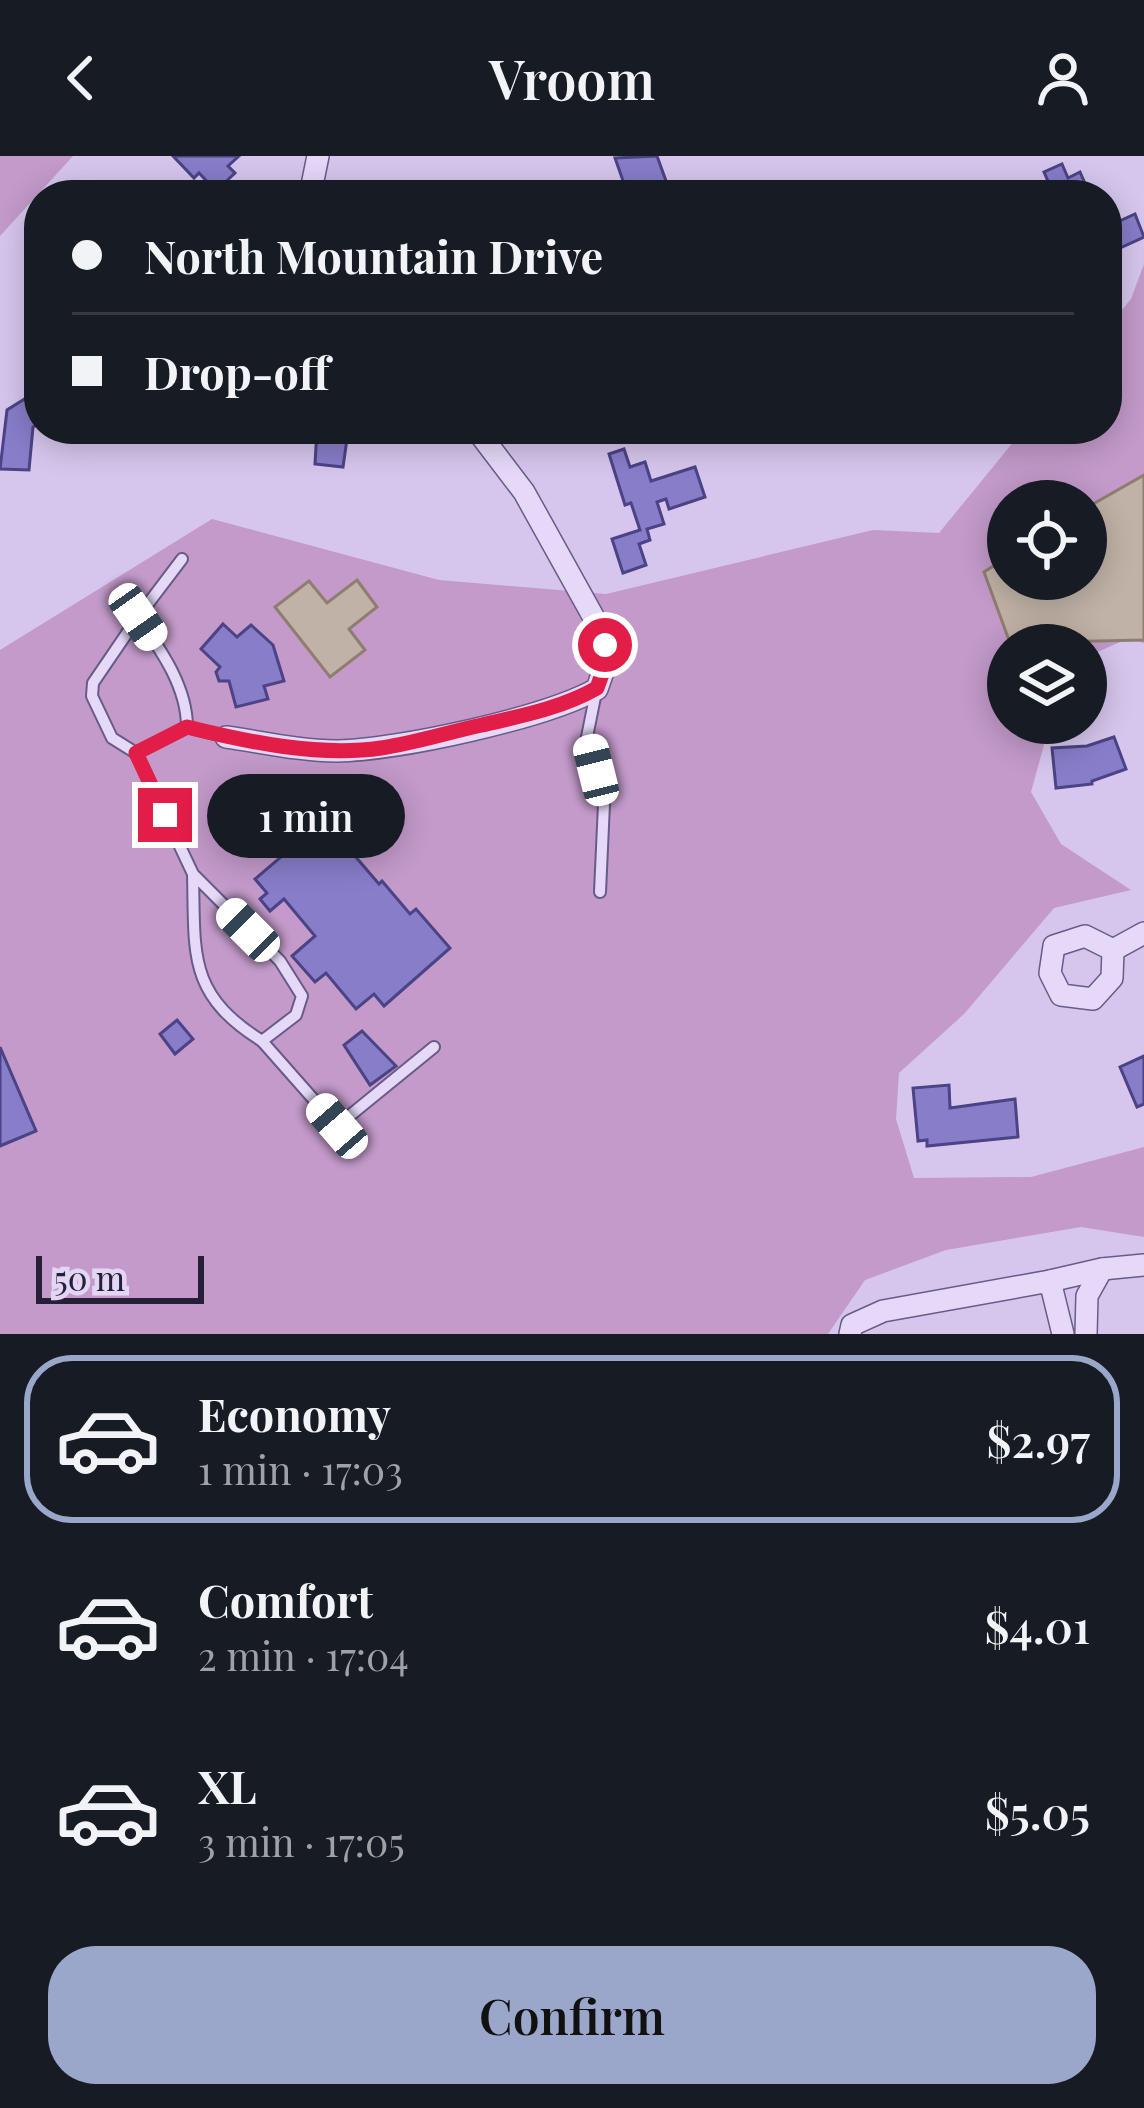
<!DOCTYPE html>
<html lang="en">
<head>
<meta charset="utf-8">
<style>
  :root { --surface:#171b24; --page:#20242c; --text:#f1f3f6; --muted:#9ea1a6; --line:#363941; --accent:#9aa7ca }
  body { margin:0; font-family:"Playfair Display",serif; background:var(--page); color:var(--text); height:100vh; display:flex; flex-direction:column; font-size:45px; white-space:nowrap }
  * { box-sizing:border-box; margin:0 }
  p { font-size:39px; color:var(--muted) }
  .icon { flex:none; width:66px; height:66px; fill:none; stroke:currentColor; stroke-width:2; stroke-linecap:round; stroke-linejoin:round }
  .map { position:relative; height:1178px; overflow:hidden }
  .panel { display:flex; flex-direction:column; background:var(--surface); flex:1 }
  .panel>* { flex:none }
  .top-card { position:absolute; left:24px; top:24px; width:1098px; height:264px; border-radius:48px; box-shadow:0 6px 30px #0003; display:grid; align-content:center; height:264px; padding:0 48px; background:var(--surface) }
  .fabs { position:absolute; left:987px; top:324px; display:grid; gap:24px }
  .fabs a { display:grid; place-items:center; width:120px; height:120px; border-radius:50%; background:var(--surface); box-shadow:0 6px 30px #0003; font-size:60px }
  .scale { position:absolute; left:36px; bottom:30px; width:168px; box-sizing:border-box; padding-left:12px; border:6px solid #252038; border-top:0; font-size:33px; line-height:42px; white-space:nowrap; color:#252038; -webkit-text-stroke:9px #e3d5f4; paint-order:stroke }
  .end { position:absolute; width:54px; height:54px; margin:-27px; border:15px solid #e11d48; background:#fff; box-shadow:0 0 0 6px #fff }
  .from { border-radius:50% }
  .bubble { position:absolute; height:84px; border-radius:42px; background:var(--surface); box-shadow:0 6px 30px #0003; font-size:39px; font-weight:600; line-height:84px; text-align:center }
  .car { position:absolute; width:36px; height:72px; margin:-36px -18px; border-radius:15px; box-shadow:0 0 9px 3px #0007; background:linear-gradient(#fff 24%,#345 0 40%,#fff 0 76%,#345 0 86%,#fff 0) }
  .top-card b { display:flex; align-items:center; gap:42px; height:114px; font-size:45px }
  .top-card b+b { border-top:3px solid var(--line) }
  .top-card i { width:30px; height:30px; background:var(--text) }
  ul { padding:21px 0 0; list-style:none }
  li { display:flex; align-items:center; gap:36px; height:168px; margin:0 24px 18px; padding:0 24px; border:6px solid transparent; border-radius:48px }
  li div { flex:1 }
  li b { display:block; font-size:45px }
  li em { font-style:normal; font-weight:600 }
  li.selected { border-color:var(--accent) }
  li>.icon { width:108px; height:108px; stroke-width:1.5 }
  .action { display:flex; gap:24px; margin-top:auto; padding:24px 48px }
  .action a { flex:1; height:138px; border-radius:48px; background:var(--accent); color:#111; font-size:48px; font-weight:600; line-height:138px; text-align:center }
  header { display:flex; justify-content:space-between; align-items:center; height:156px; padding:0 48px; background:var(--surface); font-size:54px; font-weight:600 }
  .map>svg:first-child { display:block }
  .green { fill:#c39aca; fill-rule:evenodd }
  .water { fill:#c0b2a7; stroke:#8e7e6e; stroke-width:3 }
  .building { fill:#887dc9; stroke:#4b4385; stroke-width:3 }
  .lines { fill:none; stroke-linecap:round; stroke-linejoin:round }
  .lane-casing { stroke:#675c87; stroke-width:14 }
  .street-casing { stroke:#675c87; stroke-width:24 }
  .lane { stroke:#e6d9f8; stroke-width:10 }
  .street { stroke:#e6d9f8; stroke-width:21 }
  .route { stroke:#e11d48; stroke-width:15 }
</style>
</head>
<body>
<header><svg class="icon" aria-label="back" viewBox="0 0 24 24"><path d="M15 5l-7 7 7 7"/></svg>Vroom<svg class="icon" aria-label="person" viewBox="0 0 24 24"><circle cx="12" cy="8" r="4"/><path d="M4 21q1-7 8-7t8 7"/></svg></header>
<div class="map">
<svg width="1144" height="1178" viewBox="0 0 1144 1178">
  <rect width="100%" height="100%" fill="#d6c6ed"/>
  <g class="green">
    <polygon points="0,0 73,0 0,80"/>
    <path d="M 1144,108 L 1144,487 L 1127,483 L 1086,501 L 1086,489 L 1008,489 L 1008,567 L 1050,567 L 1031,636 L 1061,688 L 1131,734 L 1054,752 L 964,858 L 899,917 L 896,963 L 914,1022 L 1031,1021 L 1144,991 L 1144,1081 L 1081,1071 L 946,1094 L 865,1124 L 828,1178 L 0,1178 L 0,494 L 212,363 L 439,424 L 606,438 L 873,374 L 939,377 L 1024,273 L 1107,273 L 1107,172 L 1131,143 ZM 1008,345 L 1086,345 L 1086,423 L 1008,423 Z"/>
  </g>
  <g class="water">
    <polygon points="1144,319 1144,484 1010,487 984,416 1008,401 1008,423 1086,423 1086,352"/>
    <polygon points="357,424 377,451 349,473 365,494 330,521 275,451 309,425 327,447"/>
  </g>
  <g class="building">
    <polygon points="173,0 239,0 228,10 235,17 216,35 199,17 194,22"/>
    <polygon points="657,0 670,36 628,39 615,2"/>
    <polygon points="1062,8 1068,22 1080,16 1090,39 1054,39 1044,16"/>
    <polygon points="1110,56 1115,67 1135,58 1144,81 1120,92 1117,84 1107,89"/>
    <polygon points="39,234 39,268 33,271 29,314 0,313 7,254"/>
    <polygon points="317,273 352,273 348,276 343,311 315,308"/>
    <polygon points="624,293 630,311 645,306 651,325 695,311 705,341 669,353 666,343 657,346 664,368 647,373 650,384 639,388 646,409 623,417 612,383 640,374 631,347 625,349 609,298"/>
    <polygon points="223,468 237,481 251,469 273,489 284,525 264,530 268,543 236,551 229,525 219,525 216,516 220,511 201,493"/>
    <polygon points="1114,581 1126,613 1092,625 1092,628 1056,632 1052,592 1087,590"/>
    <polygon points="324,664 379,728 382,725 410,758 416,753 450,792 384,850 374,838 356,853 326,817 315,826 292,800 315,780 284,743 270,755 260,743 267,737 255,723"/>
    <polygon points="177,864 193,883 175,898 160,878"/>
    <polygon points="362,875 396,910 370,929 344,889"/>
    <polygon points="0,891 36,975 0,990"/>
    <polygon points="1144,900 1144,948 1137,951 1120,911"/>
    <polygon points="949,929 950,952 1015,943 1018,981 927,990 927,984 918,985 913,932"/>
  </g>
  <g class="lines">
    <defs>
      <g id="lane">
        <polyline points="138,461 182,403"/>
        <polyline points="596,536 587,581 604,648 600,736"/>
        <path d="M 136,597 L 112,582 L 92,540 L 93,527 L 138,461 C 160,493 187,530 187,571"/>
        <path d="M 193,718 C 195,798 187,838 262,885 L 296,859 L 302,840 L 280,805 L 193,718 L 136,597 L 187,571 L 226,581"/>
        <polyline points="262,885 337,970 434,891"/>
      </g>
      <g id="street">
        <polyline points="310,39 318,0"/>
        <path d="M 226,581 C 262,586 300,595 337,595 C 398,594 545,562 597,533 L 606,507 L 605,489 L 594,462 L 524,336 L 476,273"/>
        <polygon points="1085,780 1113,794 1112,822 1093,843 1061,839 1050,817 1054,790"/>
        <polyline points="1113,794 1144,777"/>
        <polyline points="1050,1125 1102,1113 1144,1109"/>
        <polyline points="850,1178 852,1169 883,1155 1050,1125 1063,1178"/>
        <polyline points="1086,1178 1087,1140 1102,1113"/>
      </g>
    </defs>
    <use href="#lane" class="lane-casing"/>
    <use href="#street" class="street-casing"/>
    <use href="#lane" class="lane"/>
    <use href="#street" class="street"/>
  </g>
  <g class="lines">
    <path class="route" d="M 165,659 L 136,597 L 187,571 C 248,586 319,601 381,592 C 415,587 449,576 482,569 C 521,560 562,552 597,532 L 606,507 L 605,489"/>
  </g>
</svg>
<div class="fabs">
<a><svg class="icon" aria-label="locate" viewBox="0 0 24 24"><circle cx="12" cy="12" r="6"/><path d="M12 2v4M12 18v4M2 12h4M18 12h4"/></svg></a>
<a><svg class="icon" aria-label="layers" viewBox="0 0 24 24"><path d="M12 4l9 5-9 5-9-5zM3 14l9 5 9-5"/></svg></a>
</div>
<div class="scale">50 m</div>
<i class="end from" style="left:605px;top:489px"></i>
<i class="end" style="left:165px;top:659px"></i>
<div class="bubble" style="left:207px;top:618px;width:198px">1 min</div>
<i class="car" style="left:138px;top:461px;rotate:145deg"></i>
<i class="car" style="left:596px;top:614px;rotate:346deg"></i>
<i class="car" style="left:248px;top:774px;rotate:315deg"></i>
<i class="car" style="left:337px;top:970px;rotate:319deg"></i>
<div class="top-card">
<b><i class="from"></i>North Mountain Drive</b>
<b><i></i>Drop-off</b>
</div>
</div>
<section class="panel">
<ul>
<li class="selected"><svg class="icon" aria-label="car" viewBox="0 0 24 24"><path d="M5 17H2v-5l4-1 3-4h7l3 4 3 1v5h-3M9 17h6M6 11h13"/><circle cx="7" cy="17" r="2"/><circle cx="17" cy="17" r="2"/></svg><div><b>Economy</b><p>1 min · 17:03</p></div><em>$2.97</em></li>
<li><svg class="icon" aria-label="car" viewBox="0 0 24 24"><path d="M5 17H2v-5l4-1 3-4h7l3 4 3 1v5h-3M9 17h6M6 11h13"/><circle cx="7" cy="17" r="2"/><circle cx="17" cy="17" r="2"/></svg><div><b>Comfort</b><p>2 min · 17:04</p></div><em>$4.01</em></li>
<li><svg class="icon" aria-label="car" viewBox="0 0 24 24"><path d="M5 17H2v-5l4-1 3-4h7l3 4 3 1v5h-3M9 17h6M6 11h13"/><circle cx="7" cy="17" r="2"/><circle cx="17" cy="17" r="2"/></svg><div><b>XL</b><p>3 min · 17:05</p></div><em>$5.05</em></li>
</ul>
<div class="action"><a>Confirm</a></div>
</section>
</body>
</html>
